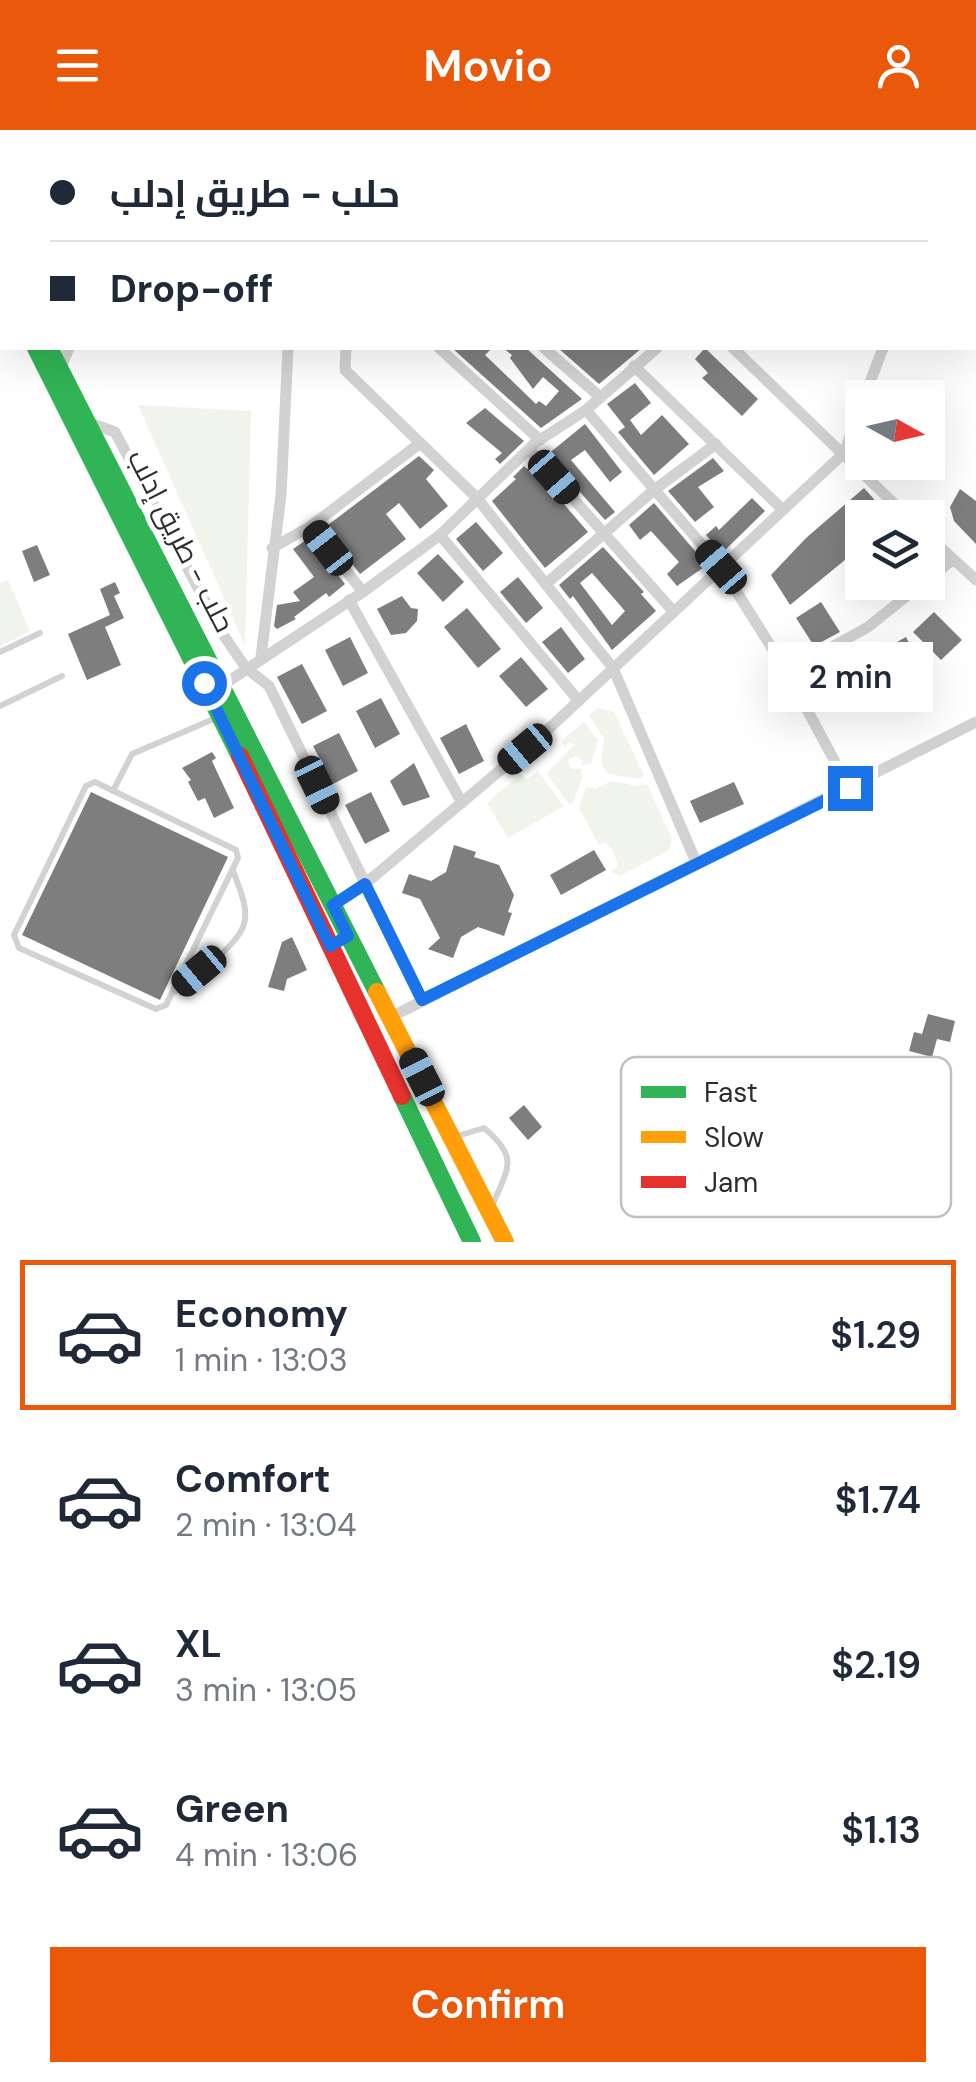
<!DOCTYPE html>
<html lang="en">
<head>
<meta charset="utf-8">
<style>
  :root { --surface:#fff; --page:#f6f6f7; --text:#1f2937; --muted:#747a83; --line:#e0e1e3; --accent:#ea580c }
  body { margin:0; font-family:"DM Sans",Cairo,sans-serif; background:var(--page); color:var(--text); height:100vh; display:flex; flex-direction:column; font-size:38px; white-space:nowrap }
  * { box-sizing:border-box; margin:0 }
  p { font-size:32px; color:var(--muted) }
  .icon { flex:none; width:55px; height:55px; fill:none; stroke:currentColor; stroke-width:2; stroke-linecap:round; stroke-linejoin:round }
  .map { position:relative; height:1112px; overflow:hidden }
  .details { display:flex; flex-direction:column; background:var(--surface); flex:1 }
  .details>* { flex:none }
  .banner { position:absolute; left:0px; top:0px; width:978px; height:220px; box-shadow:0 10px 40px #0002; display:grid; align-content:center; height:220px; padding:0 50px; background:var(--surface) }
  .needle { width:65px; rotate:98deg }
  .tools { position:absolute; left:845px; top:250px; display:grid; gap:20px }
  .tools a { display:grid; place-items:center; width:100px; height:100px; border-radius:0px; background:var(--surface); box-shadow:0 10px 40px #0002; font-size:50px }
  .end { position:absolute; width:45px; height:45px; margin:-22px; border:12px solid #1a73e8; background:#fff; box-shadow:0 0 0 5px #fff }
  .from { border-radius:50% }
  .bubble { position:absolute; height:70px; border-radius:0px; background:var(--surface); box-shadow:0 10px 40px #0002; font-size:32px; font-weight:600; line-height:70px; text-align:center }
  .car { position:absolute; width:30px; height:60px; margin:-30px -15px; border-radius:12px; box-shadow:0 0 8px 2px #0007; background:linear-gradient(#222 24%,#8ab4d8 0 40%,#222 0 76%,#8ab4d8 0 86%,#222 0) }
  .banner b { display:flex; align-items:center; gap:35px; height:95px; font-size:38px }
  .banner b+b { border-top:2px solid var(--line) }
  .banner i { width:25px; height:25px; background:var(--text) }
  ul { padding:18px 0 0; list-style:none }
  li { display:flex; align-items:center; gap:30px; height:150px; margin:0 20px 15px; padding:0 30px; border:5px solid transparent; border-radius:0px }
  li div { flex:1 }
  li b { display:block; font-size:38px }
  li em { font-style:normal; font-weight:600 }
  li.on { border-color:var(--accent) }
  li>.icon { width:90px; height:90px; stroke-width:1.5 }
  .primary-button { display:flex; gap:20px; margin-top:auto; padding:20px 50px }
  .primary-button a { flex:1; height:115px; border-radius:0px; background:var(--accent); color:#fff; font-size:40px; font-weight:600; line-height:115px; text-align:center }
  header { display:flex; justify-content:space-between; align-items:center; height:130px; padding:0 50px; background:var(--accent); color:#fff; font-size:45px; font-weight:600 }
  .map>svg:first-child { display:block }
  .green { fill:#f0f4eb }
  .building { fill:#7e7e7e; fill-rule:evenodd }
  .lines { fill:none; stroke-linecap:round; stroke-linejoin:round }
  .lane { stroke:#d2d2d2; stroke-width:6 }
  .street { stroke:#d2d2d2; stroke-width:11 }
  .fast { stroke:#30b455; stroke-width:18 }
  .slow { stroke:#ff9f0a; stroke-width:18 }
  .jam { stroke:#e5322d; stroke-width:18 }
  .route { stroke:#1a73e8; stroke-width:12 }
  .labels { text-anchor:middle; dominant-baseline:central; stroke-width:10; stroke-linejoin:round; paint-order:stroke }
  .street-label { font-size:28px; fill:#2d2d2d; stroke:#fff }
  .key { fill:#fff; stroke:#c0c0c0; stroke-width:2.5 }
  .key-label { font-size:28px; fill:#2d2d2d }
</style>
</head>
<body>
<header><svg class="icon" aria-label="menu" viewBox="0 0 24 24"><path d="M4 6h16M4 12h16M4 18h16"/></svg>Movio<svg class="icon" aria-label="person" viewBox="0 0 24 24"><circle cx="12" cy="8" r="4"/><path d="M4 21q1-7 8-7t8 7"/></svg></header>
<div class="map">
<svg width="976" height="1112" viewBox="0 0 976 1112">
  <rect width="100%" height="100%" fill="#fff"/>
  <g class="green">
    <polygon points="138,275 251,281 245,515"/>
    <polygon points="8,450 30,501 0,517 0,453"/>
    <polygon points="598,578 614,582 644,646 640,649 609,644 601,633 604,609 589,585"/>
    <polygon points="584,592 598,611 591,633 581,636 583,631 576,626 568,630 571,639 581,639 582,648 573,672 569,674 547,644 575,614 568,612 565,617 561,611"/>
    <polygon points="537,641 564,676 508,708 487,673 521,644 527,650"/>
    <polygon points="611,651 637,656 647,654 672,709 669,720 620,746 611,742 618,736 613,720 605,712 599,715 579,678 586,657 596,659"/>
  </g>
  <g class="building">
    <polygon points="452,218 492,218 485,225 536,274 539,271 546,276 559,261 543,247 533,259 510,228 512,225 503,218 526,218 582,269 541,298"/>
    <polygon points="558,218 642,218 599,254"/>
    <polygon points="705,218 758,269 742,286 702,248 708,243 695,229"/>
    <polygon points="635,253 651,273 630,290 641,305 662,285 689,314 654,345 618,302 625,297 607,274"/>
    <polygon points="485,278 524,311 500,334 495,329 502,323 466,293"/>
    <polygon points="585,294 622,342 610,352 585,320 571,330 615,382 605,390 547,325"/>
    <polygon points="419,326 434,340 426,349 448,376 420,399 399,373 386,384 406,409 360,444 324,398"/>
    <polygon points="713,328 724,341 698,357 714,377 695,392 668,361"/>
    <polygon points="524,336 527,339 531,336 588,402 545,438 492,371 516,349 513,347"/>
    <polygon points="864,358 891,388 862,388 862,416 790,475 771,445 806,408"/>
    <polygon points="960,359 976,371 976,414 954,391 950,377"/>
    <polygon points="752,368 765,381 722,423 706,405 716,396 719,400"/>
    <polygon points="654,373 707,435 677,456 667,444 679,432 651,401 640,410 629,395"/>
    <polygon points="476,392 503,423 483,441 456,409"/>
    <polygon points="309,408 345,454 329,467 326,463 294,487 296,489 277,499 274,496 277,475 300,471 293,462 314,447 293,419"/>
    <polygon points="37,415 50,445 34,452 22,421"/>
    <path d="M 603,417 L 644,462 L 641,464 L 656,481 L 612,520 L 573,466 L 570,469 L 559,455 ZM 592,443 L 625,481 L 612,495 L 580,453 Z"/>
    <polygon points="438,424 464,452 443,472 417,443"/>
    <polygon points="518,447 543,478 526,493 500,462"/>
    <polygon points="115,452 120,463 114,466 124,488 105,497 121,535 87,550 68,504 110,485 100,459"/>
    <polygon points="402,466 411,478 418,479 417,491 406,503 391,505 377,479"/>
    <polygon points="821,472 840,502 814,516 796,488"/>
    <polygon points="467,478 501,519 478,538 444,497"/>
    <polygon points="934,482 962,510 941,530 913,502"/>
    <polygon points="561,497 585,529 568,543 542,512"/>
    <polygon points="350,507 368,543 343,556 325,520"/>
    <polygon points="906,507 922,540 853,578 837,545"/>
    <polygon points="521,527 548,559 526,577 499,546"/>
    <polygon points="302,534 327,581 302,594 277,547"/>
    <polygon points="381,568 400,604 375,618 356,581"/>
    <polygon points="466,594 484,631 459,644 440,608"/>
    <polygon points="339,603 358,641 333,654 313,616"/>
    <polygon points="212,622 216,628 212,631 234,678 214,688 205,668 198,671 188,652 191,650 182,638"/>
    <polygon points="414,633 430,667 403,676 390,651"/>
    <polygon points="734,652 744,674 700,693 690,671"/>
    <polygon points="91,662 228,727 160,870 22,805"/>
    <polygon points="371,662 390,701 365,714 345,675"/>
    <polygon points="454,715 476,722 474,727 499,735 514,765 508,782 512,783 504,806 478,797 461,807 453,828 428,819 440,808 420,769 402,763 409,744 431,751 446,742"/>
    <polygon points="594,720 606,740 561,765 550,745"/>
    <polygon points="292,807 307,840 287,849 284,861 268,857 282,812"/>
    <polygon points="928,884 955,891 950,912 937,909 932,927 909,921 914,902 922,904"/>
    <polygon points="524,975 542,997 528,1010 509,988"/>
  </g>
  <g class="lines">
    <g class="lane">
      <polyline points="0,522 40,503"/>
      <polyline points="0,576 62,546"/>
      <polygon points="95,652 236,720 238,728 166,875 156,879 19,818 14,805 86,656"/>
      <polyline points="113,661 132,624 216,588"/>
      <path d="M 176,861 C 194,846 237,817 244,794 C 249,777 238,756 233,740"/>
      <path d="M 454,1007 L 484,998 C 520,1028 508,1038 492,1076"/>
    </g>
    <g class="street">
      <polyline points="717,0 720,2"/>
      <polyline points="822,0 825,2"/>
      <polyline points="127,2 127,0"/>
      <polyline points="282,2 282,0"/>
      <polyline points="346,2 347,0"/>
      <polyline points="508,2 508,0"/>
      <polyline points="616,2 624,0"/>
      <polyline points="975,24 976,23"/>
      <polyline points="975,119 976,120"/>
      <polyline points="346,218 345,240 476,367 613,538 696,732"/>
      <polyline points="439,218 540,310"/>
      <polyline points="544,218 599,266"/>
      <polyline points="733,218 909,388"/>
      <polyline points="634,236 783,380"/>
      <polyline points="60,240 69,218"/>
      <polyline points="864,268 883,218"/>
      <polyline points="586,280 721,437 787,542 868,497 924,452"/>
      <polyline points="90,293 115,302 222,503 246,538 269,556 422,870"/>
      <polyline points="529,319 674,482"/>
      <polyline points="311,396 363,462"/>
      <polyline points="440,405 579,571"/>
      <polyline points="928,406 976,450"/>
      <polyline points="272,418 311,396 419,314"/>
      <polyline points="928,450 952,430"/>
      <polyline points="547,453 654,360 716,314"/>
      <polyline points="349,470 462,673"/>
      <polyline points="261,527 281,365 288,218"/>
      <polyline points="787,542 849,658"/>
      <polyline points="223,555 363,462 440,405 535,313 586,280 657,218"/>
      <polyline points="333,775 365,754 542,605 844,323 862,273"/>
      <polyline points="391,887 976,592"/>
    </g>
    <g class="fast">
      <polyline points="35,0 40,2"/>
      <polyline points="368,2 375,0"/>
      <polyline points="36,218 240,626"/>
      <polyline points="49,218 377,862"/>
      <polyline points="402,966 472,1112"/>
    </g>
    <g class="slow">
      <polyline points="55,0 60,2"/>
      <polyline points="377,862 505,1112"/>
    </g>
    <g class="jam">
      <polyline points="403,2 410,0"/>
      <polyline points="0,117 2,122"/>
      <polyline points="0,144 2,149"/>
      <polyline points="240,626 402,966"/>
    </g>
  </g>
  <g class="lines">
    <polyline class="route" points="204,553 330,816 348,806 333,775 365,754 422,870 850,658"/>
  </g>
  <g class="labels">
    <g class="street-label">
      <text transform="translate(181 411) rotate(63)">حلب - طريق إدلب</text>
    </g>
  </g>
  <rect x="621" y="927" width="330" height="160" rx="15" class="key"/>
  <rect x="641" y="956" width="45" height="12" fill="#30b455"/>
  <rect x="641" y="1001" width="45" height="12" fill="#ff9f0a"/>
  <rect x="641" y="1046" width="45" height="12" fill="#e5322d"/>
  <g class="key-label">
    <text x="704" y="972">Fast</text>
    <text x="704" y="1017">Slow</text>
    <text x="704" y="1062">Jam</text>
  </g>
</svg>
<div class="tools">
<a><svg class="needle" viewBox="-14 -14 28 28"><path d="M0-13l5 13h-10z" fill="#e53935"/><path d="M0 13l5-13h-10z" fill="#747a83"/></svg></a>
<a><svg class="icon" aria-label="layers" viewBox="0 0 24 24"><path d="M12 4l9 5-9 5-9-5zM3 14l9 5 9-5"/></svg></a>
</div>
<i class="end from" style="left:204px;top:553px"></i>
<i class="end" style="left:850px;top:658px"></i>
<div class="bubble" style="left:768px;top:512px;width:165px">2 min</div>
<i class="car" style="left:554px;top:347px;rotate:139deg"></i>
<i class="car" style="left:328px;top:418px;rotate:322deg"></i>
<i class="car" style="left:721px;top:437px;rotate:319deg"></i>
<i class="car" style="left:525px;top:619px;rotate:230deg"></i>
<i class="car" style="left:317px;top:655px;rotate:154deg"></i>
<i class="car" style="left:199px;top:841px;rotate:230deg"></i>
<i class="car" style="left:422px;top:947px;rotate:333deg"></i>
<div class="banner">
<b><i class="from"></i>حلب - طريق إدلب</b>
<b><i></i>Drop-off</b>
</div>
</div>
<section class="details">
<ul>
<li class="on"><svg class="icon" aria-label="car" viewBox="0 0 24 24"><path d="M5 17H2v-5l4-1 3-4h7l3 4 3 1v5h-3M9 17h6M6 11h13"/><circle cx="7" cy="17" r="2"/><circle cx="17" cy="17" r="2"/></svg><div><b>Economy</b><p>1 min · 13:03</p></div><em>$1.29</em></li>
<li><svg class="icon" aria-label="car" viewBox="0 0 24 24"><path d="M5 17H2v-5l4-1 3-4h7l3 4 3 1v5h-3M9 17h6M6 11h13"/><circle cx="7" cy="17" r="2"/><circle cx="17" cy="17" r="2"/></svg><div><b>Comfort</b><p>2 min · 13:04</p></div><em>$1.74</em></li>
<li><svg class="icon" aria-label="car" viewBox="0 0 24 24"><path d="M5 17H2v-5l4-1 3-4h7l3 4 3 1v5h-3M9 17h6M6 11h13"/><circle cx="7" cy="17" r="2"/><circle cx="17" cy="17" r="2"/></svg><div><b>XL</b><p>3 min · 13:05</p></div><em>$2.19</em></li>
<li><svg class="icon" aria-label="car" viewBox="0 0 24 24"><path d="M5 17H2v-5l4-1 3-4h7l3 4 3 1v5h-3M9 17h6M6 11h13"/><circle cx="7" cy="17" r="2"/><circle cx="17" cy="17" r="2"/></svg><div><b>Green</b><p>4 min · 13:06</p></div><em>$1.13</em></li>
</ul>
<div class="primary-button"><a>Confirm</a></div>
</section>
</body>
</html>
